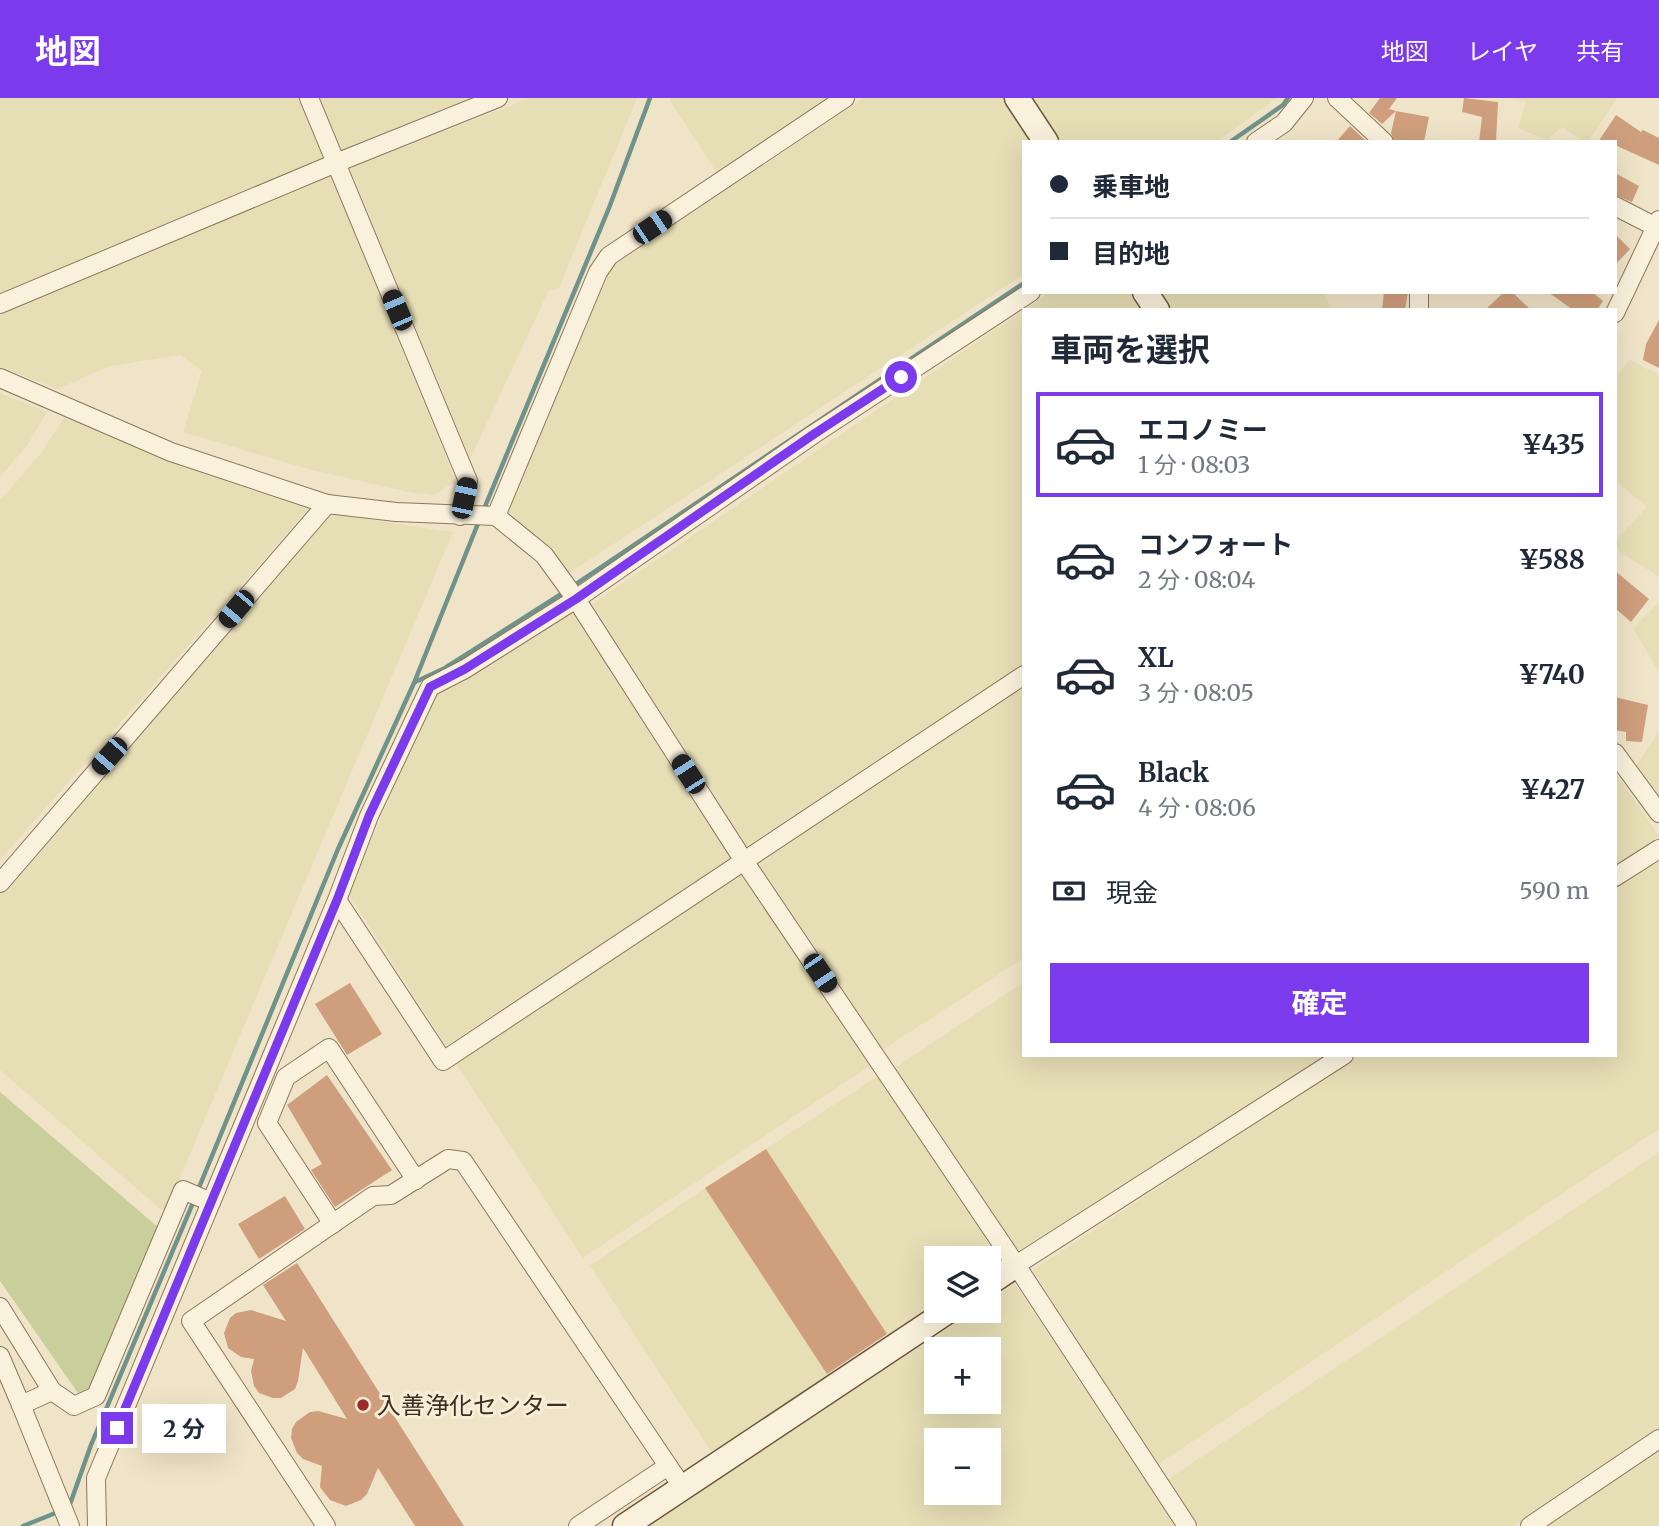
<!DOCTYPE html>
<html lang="ja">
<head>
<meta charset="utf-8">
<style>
  :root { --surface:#fff; --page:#f2f2f3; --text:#1f2937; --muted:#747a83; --line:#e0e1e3; --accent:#7c3aed }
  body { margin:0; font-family:Merriweather,"Noto Sans JP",serif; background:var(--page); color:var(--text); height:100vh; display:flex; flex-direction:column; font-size:26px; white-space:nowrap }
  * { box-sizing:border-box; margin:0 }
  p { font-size:23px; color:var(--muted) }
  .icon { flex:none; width:38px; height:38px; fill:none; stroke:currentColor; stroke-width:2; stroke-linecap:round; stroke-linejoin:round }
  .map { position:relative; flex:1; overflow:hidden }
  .sheet { position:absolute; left:1022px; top:210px; width:595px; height:749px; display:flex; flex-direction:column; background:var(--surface); border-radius:0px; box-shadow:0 7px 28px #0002 }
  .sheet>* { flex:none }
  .guide { position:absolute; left:1022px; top:42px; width:595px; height:154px; border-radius:0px; box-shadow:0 7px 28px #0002; display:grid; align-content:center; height:154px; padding:0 28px; background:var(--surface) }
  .buttons { position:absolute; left:924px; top:1148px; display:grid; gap:14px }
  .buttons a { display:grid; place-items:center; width:77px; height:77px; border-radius:0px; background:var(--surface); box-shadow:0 7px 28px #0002; font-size:35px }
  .end { position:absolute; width:32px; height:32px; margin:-16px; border:9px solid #7c3aed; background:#fff; box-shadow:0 0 0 4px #fff }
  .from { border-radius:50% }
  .bubble { position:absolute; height:49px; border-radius:0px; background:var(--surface); box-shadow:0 7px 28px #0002; font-size:23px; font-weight:700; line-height:49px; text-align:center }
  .car { position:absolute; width:21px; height:42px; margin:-21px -10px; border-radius:9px; box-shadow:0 0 5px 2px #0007; background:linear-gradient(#222 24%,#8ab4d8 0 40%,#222 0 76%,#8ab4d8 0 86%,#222 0) }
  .guide b { display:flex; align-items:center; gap:24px; height:66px; font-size:26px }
  .guide b+b { border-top:2px solid var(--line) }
  .guide i { width:18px; height:18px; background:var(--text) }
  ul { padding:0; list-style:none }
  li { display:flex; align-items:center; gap:21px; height:105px; margin:0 14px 10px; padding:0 14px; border:4px solid transparent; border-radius:0px }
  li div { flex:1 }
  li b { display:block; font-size:26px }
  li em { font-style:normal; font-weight:700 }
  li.active { border-color:var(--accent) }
  li>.icon { width:63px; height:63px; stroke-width:1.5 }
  h2 { padding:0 28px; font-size:32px; line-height:84px }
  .pay { display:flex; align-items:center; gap:18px; height:77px; padding:0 28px; font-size:26px }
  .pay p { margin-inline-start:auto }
  .cta { display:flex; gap:14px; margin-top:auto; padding:14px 28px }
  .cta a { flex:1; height:80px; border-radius:0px; background:var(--accent); color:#fff; font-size:28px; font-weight:700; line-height:80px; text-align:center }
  header { display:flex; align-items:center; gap:42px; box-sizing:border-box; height:98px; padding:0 35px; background:var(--accent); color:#fff }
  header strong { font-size:33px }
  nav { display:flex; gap:38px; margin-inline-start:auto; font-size:24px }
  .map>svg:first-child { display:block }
  .farmland { fill:#e6deb5; fill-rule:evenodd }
  .green { fill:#c9cf9b }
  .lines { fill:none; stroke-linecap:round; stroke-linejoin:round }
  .stream { stroke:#6f938a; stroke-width:4.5 }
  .building { fill:#cf9f7d }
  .street-casing { stroke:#8d765c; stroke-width:20 }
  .secondary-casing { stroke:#6f573f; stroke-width:27 }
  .street { stroke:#faf1dc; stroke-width:18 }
  .secondary { stroke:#faf1dc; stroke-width:24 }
  .route { stroke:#7c3aed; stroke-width:9 }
  .poi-dot { fill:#9e2a2b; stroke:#f7eed8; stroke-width:2.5 }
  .labels { text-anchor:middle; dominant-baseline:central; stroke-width:6; stroke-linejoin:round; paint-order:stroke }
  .poi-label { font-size:24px; fill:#3d2e20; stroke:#f7eed8; text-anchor:start }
</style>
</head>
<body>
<header>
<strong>地図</strong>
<nav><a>地図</a><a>レイヤ</a><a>共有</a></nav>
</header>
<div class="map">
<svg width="1659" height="1428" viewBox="0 0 1659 1428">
  <rect width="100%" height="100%" fill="#f0e4c8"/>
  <g class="farmland">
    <polygon points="0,0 300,0 325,59 0,196"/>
    <polygon points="320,0 479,0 343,54"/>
    <polygon points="530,0 637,0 559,190 549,192 470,361 350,70"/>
    <polygon points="671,0 830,0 717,75 670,3"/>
    <polygon points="864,0 1003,0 1031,44 1024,44 1024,176 568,476 548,450 508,413 606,180 615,167"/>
    <polygon points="1032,0 1277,0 1216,44 1061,44"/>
    <polygon points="1511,0 1617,0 1588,44 1584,44 1562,29 1547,42 1518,30 1526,4"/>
    <polygon points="331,77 456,384 432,397 408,394 304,370 183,334 202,273 180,257 111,268 57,291 0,269 0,216"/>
    <polygon points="1050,194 1129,194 1141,212 1024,212"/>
    <polygon points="1161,194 1322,194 1333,212 1172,212"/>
    <polygon points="1024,212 1024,565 747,748 592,506"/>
    <polygon points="1630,262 1659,277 1659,479 1615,450 1615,443 1647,409 1615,382 1615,279"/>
    <polygon points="0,295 47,314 28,346 0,379"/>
    <polygon points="64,320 309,410 0,762 0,402 39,358"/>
    <polygon points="331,416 453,434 165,1115 0,972 0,794"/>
    <polygon points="1659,504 1659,574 1633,530"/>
    <polygon points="572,514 730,761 446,948 348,795 434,598"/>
    <polygon points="1024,586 1024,860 882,952 757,767"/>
    <polygon points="1659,634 1659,699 1636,668"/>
    <polygon points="1615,674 1659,738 1615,769"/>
    <polygon points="1659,761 1659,1031 1157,1367 1033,1172 1360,957 1615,957 1615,790"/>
    <polygon points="740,773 871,967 583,1160 456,965"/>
    <polygon points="1024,884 1024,957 1332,957 1020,1156 895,970"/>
    <polygon points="879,977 1001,1162 989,1170 989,1160 936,1160 936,1205 888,1238 766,1051"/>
    <polygon points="1659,1054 1659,1331 1514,1428 1199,1428 1168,1381"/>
    <polygon points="705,1090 828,1277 712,1355 590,1168"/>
    <path d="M 1015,1186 L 1175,1428 L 647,1428 L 975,1213 L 989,1213 L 989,1204 ZM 936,1251 L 989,1251 L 989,1304 L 936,1304 ZM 936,1342 L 989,1342 L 989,1395 L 936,1395 Z"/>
    <polygon points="1659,1353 1659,1428 1547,1428"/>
  </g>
  <polygon class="green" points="0,994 159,1130 93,1292 80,1298 0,1183"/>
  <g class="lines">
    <g class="stream">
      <polyline points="1230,44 1283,7 1288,0"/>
      <polyline points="484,411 609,110 650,0"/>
      <polyline points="573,488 1024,185"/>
      <polyline points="415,584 445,570 566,493"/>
      <polyline points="198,1092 338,751 414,585 479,423"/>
      <polyline points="69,1409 91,1347 195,1100"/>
      <polyline points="23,1428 58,1414"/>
    </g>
  </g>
  <g class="building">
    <polygon points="1380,0 1397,0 1389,11 1396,13 1382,26 1369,15"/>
    <polygon points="1464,0 1498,4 1496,44 1479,44 1482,19 1462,14"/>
    <polygon points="1396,13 1429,19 1424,44 1395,44 1391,35"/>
    <polygon points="1616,17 1641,34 1643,32 1659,40 1659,67 1615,47 1615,44 1598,44"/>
    <polygon points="1350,28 1367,44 1336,44"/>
    <polygon points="1615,75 1639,88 1632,104 1615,97"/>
    <polygon points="1615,136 1630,151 1615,167"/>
    <polygon points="1384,194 1408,194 1405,212 1382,212"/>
    <polygon points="1504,194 1512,194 1531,212 1485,212"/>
    <polygon points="1548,194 1592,194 1603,203 1597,212 1573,212"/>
    <polygon points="1659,222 1659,270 1643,262 1646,246"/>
    <polygon points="1615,473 1649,501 1631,524 1615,510"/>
    <polygon points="1615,599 1648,607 1642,644 1626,643 1626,634 1615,632"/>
    <polygon points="350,885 382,936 347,957 315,906"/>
    <polygon points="327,977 392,1072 335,1109 311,1072 322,1066 287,1007"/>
    <polygon points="766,1051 887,1236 827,1276 705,1090"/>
    <polygon points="285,1098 305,1131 259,1161 238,1126"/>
    <polygon points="297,1165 464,1428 415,1428 378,1370 367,1396 361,1402 346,1408 330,1402 320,1389 322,1368 303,1361 297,1355 291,1340 292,1331 296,1324 310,1314 318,1313 347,1321 303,1250 298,1283 295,1291 281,1300 273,1300 259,1295 254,1288 251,1273 254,1261 241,1259 228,1250 224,1235 230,1220 236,1215 251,1212 286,1223 263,1187"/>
  </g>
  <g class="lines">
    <defs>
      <g id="street">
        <polyline points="309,0 468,383 460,418"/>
        <polyline points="1337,0 1384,44"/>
        <polyline points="1256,44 1284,25 1304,0"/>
        <polyline points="1615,108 1656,129"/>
        <polyline points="0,206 336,65 498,0"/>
        <polyline points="1419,212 1419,194"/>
        <polyline points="1615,215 1659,122"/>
        <polyline points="0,280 171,354 327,406 396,414 496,418 544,457 576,501 744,763 1016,1167 1187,1428"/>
        <polyline points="496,418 598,174 609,158 845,0"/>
        <polyline points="1615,655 1659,715"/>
        <polyline points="1615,779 1659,751"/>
        <polyline points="0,785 327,406"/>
        <polyline points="337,802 443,963 1024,577"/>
        <polyline points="333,1126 267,1025 286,979 329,950 416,1082"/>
        <polyline points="1016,1167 1344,957"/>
        <polyline points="0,1209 52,1293 74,1308 96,1298 183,1092 211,1104"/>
        <polyline points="0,1258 21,1307"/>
        <polyline points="52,1293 21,1307 70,1428"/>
        <polyline points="97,1428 96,1380 337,802 369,718 430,589 465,571 576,501 814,336 1031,194"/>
        <polyline points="326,1428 191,1223 373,1098 391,1097 448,1061 463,1063 683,1390"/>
        <polyline points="578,1428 668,1368"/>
        <polyline points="1530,1428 1659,1341"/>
      </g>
      <g id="secondary">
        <polyline points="1017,0 1046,44"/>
        <polyline points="1145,194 1157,212"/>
        <polyline points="989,1185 1016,1167"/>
        <polyline points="625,1428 948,1213"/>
      </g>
    </defs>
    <use href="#street" class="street-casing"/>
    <use href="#secondary" class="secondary-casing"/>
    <use href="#street" class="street"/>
    <use href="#secondary" class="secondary"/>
  </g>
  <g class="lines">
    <polyline class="route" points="117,1330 337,802 369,718 430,589 465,571 576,501 814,336 901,279"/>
  </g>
  <circle class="poi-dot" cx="363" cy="1307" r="7"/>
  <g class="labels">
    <g class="poi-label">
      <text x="377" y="1307">入善浄化センター</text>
    </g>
  </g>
</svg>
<div class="buttons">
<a><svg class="icon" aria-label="layers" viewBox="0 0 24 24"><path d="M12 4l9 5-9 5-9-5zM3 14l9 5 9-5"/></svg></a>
<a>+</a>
<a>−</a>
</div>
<i class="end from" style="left:901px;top:279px"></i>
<i class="end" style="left:117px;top:1330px"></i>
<div class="bubble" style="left:142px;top:1306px;width:84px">2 分</div>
<i class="car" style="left:652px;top:129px;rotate:56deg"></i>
<i class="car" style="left:397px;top:212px;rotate:337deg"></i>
<i class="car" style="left:464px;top:400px;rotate:12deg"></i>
<i class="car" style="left:236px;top:511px;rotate:220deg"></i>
<i class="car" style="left:109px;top:658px;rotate:221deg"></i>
<i class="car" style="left:688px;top:676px;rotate:327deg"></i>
<i class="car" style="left:820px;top:875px;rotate:146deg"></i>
<div class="guide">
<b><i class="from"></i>乗車地</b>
<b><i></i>目的地</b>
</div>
<section class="sheet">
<h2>車両を選択</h2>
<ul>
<li class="active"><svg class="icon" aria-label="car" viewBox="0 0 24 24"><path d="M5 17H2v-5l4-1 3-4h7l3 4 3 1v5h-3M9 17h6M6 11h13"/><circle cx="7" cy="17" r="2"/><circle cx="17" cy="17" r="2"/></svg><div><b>エコノミー</b><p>1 分 · 08:03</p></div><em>¥435</em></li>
<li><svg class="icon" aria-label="car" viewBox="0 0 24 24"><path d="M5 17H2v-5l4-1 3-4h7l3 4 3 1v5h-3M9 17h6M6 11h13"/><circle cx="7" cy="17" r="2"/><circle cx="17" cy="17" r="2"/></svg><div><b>コンフォート</b><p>2 分 · 08:04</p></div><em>¥588</em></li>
<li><svg class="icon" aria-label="car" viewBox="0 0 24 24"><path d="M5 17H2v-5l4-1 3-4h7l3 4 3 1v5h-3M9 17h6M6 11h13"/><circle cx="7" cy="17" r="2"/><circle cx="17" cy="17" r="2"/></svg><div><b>XL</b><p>3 分 · 08:05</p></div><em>¥740</em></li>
<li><svg class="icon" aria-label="car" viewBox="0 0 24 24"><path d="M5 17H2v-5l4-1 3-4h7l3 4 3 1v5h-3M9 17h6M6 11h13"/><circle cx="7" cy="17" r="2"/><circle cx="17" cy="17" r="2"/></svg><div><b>Black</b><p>4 分 · 08:06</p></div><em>¥427</em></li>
</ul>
<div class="pay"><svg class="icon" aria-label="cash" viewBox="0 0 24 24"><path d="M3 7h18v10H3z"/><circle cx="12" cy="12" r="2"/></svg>現金<p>590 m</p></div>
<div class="cta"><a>確定</a></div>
</section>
</div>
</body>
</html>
